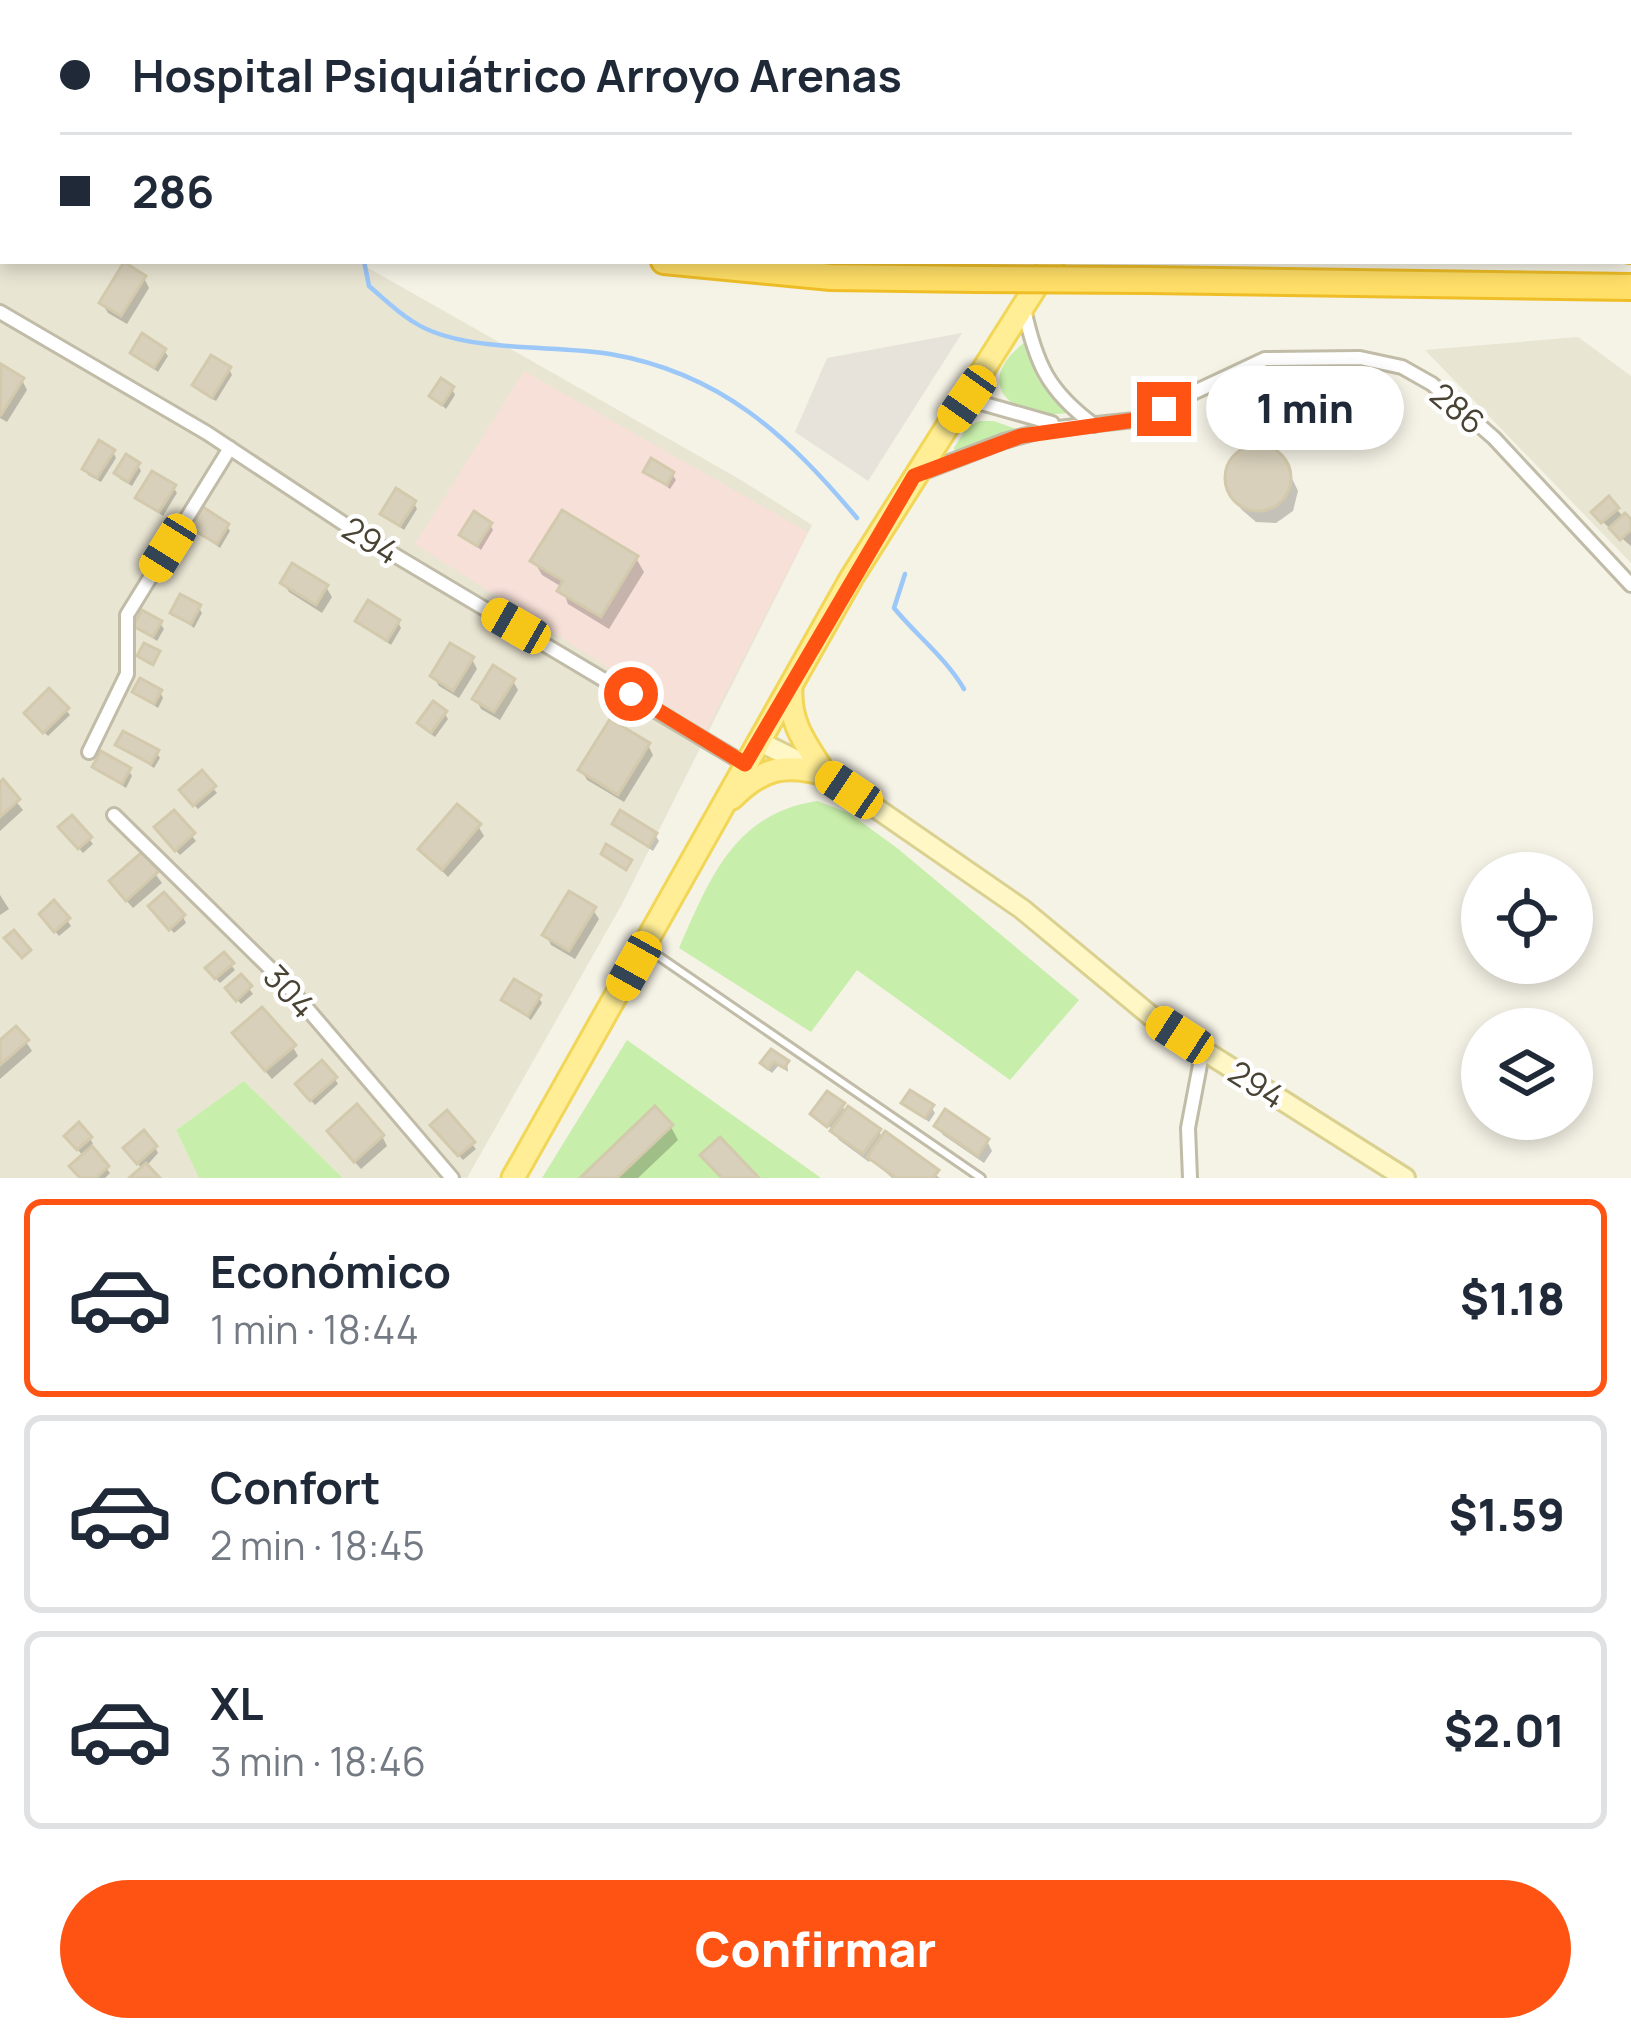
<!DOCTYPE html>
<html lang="es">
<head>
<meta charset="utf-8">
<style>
  :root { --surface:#fff; --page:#f2f2f3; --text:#1f2937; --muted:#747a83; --line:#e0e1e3; --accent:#ff5313 }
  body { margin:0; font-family:Manrope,sans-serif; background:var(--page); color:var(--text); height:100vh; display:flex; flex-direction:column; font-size:45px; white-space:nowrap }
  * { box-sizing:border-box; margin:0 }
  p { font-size:39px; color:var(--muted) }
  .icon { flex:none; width:66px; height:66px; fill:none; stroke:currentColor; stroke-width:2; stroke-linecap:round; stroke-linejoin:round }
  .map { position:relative; height:1178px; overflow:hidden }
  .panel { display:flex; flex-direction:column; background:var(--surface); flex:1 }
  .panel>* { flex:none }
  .guide { position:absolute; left:0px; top:0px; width:1632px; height:264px; box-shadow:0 6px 18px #0003; display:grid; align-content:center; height:264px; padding:0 60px; background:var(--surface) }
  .tools { position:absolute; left:1461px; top:852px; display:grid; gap:24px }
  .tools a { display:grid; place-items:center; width:132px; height:132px; border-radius:50%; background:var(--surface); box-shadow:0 6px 18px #0003; font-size:60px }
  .end { position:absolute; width:54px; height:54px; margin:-27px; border:15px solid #ff5313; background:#fff; box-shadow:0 0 0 6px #fff }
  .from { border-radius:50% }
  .bubble { position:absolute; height:84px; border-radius:42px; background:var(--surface); box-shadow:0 6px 18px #0003; font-size:39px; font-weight:800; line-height:84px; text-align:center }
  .car { position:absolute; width:36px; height:72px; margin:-36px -18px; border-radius:15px; box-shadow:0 0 9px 3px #0007; background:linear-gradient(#f5c518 24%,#345 0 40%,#f5c518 0 76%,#345 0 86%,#f5c518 0) }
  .guide b { display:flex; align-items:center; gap:42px; height:114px; font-size:45px }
  .guide b+b { border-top:3px solid var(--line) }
  .guide i { width:30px; height:30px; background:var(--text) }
  ul { padding:21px 0 0; list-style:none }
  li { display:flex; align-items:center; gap:36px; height:198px; margin:0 24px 18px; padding:0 36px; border:6px solid var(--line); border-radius:18px }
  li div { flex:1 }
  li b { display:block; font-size:45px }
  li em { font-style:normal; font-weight:800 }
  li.current { border-color:var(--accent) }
  li>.icon { width:108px; height:108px; stroke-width:1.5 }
  .button { display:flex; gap:24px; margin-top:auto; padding:24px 60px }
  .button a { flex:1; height:138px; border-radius:72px; background:var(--accent); color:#fff; font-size:48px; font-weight:800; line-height:138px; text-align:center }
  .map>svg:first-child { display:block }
  .residential { fill:#e9e5d3 }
  .industrial { fill:#e7e3db }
  .medical { fill:#f7e0d8 }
  .green { fill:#c7eeaa }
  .shadow { fill:#0003 }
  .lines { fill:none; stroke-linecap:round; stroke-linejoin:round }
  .stream { stroke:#9bc7f9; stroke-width:4.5 }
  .building { fill:#d8d0ba; stroke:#d3c9ac; stroke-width:3 }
  .service-casing { stroke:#c1bca7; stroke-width:12 }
  .minor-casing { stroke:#c1bca7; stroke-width:18 }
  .secondary-casing { stroke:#dad090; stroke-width:24 }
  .primary-casing { stroke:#f1d657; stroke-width:27 }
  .motorway-casing { stroke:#efbe26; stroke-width:30 }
  .service { stroke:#fff; stroke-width:6 }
  .minor { stroke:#fff; stroke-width:12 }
  .secondary { stroke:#fff8c6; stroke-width:18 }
  .primary { stroke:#ffee95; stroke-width:21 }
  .motorway { stroke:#ffdf67; stroke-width:24 }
  .motorway-bridge-casing { stroke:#efbe26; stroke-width:30; stroke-linecap:butt }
  .motorway-bridge { stroke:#ffdf67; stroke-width:24 }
  .route { stroke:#ff5313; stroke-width:15 }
  .labels { text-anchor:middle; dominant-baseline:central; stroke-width:9; stroke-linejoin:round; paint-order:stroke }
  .street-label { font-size:33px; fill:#494334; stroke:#fff }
</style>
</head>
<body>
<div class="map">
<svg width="1631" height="1178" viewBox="0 0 1631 1178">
  <rect width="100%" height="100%" fill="#f5f2e6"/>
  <g class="residential">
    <polygon points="447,0 1323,0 1324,3 447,3"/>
    <polygon points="0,58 3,261 356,261 741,480 812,525 622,904 467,1178 343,1178 244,1081 176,1130 199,1178 0,1178"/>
    <polygon points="1578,337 1631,376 1631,563 1425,350"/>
  </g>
  <polygon class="industrial" points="962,333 868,481 795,432 827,358"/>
  <polygon class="medical" points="524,371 808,532 706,730 415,544"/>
  <g class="green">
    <path d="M 1024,343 L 1038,379 L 1069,413 C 1015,421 969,385 1024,343 Z"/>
    <polygon points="979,421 994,421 1016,429 956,457 954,448 967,427"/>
    <path d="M 817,801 L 849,813 L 897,848 L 1079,1000 L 1010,1080 L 857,970 L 811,1032 L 679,948 C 710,878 734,814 817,801 Z"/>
    <polygon points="627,1040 821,1178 542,1178"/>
    <polygon points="244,1081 343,1178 199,1178 176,1130"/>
  </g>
  <g class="shadow">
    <polygon points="480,0 510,0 512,3 480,3"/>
    <polygon points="611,0 640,0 639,3"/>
    <polygon points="650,0 674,0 682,3 649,3"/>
    <polygon points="862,0 893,0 893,1 861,3"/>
    <polygon points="1009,0 1052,0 1051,3"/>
    <polygon points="3,129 3,169 0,167"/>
    <polygon points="144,278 149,288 127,324 108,313 102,303"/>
    <polygon points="164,351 168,356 158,372 133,353"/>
    <polygon points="2,368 22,380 27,390 7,422 0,418"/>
    <polygon points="229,369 232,375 216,401 199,391 195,385"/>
    <polygon points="452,389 455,395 446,409 432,396"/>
    <polygon points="1265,448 1286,466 1298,491 1293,511 1276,523 1256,522 1241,509 1228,484 1232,464 1246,451"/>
    <polygon points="113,452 116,458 101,482 88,475 85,469"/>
    <polygon points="138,465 141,471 132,486 120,479 117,473"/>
    <polygon points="647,472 672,474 676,480 670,489"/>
    <polygon points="173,487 177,493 163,516 139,498"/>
    <polygon points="414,503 417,509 404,530 383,514"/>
    <polygon points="1617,510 1631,524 1631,546 1598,518"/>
    <polygon points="490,525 493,530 481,550 463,535"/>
    <polygon points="227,526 230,531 220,548 193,528"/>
    <polygon points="636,558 644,572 609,629 568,604 562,587 542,575 534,561"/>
    <polygon points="283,583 326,587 332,597 322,613 289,592"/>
    <polygon points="199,608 202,613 194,628 173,613"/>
    <polygon points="358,621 398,622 401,628 391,645"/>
    <polygon points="160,623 164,629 157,641 136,626"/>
    <polygon points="472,659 477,669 459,698 439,686 433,676"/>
    <polygon points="513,681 518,690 500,720 481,709 476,699"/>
    <polygon points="135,692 160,692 163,698 158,708"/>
    <polygon points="66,710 70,715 48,736 31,719"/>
    <polygon points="445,714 448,719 435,737 424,729 421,724"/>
    <polygon points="118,745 156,752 160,758 154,768"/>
    <polygon points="648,745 653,755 624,802 587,780 581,770"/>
    <polygon points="95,767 129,771 132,776 126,788"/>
    <polygon points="2,784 23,810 0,831 0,786"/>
    <polygon points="213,788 217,793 198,809 186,796"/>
    <polygon points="174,814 196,841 180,855 161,834"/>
    <polygon points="615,824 655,835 659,841 653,851"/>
    <polygon points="478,826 484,836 448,877 422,850"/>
    <polygon points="65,833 89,839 93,844 83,853"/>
    <polygon points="142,856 162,883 133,908 118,891"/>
    <polygon points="0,895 9,909 0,915"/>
    <polygon points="593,910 599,919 575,959 551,945 546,935"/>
    <polygon points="155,912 183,917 186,923 174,933"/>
    <polygon points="46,920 67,920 71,926 59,936"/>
    <polygon points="231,965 235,970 220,983 212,974"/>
    <polygon points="241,978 253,994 241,1004 232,994"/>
    <polygon points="538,997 542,1003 531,1020 505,1000"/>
    <polygon points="26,1042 32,1051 0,1079 0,1044"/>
    <polygon points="241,1043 293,1047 298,1056 272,1079"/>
    <polygon points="772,1053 787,1063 788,1072 779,1065 772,1073 767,1069 764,1064"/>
    <polygon points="335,1079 338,1084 315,1105 302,1090"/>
    <polygon points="905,1103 932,1108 935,1113 929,1122"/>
    <polygon points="842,1106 847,1113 879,1131 883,1139 940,1178 892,1178 871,1159 869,1162 839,1140 832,1129 813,1114"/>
    <polygon points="937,1126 987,1141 992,1151 984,1163 943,1135"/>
    <polygon points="671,1127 678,1140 638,1178 584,1178"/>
    <polygon points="437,1131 472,1144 476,1149 463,1160"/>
    <polygon points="382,1136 387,1146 361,1169 336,1141"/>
    <polygon points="90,1138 93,1144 89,1147 110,1173 105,1178 82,1178 84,1157 71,1142"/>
    <polygon points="155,1147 158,1153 143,1170 130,1154"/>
  </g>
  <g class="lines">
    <g class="stream">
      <polyline points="398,3 398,0"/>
      <path d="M 364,261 L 369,286 C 383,298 396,311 412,321 C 461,354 552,344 610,354 C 721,373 787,435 857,518"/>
      <path d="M 905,574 L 894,608 C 917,636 946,658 964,689"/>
    </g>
  </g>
  <g class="building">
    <polygon points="124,262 146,276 121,316 99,303"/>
    <polygon points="142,333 166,349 154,368 130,353"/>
    <polygon points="211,355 231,367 212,398 192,385"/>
    <polygon points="1,364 24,378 1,415 0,414"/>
    <polygon points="441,378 454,387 442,405 429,396"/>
    <polygon points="99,440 115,450 97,478 82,469"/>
    <circle cx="1258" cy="478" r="33"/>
    <polygon points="126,454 140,463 128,482 114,473"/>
    <polygon points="651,458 674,472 667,485 643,472"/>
    <polygon points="152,471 176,485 159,512 135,498"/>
    <polygon points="396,488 416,501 400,526 380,514"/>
    <polygon points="1609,496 1619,508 1601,523 1591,512"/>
    <polygon points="203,507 229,524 217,544 190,528"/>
    <polygon points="562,510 638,556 601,617 557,591 563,581 530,561"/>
    <polygon points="474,511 492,523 477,546 459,535"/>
    <polygon points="1625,513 1631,519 1631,530 1620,540 1609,528"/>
    <polygon points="292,563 328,585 316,605 280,583"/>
    <polygon points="180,594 201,605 191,624 170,613"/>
    <polygon points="368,600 400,620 387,641 355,621"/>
    <polygon points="142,610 162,621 153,637 133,626"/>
    <polygon points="144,643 160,651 153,665 137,656"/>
    <polygon points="450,643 474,657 453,691 430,676"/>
    <polygon points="493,665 515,679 494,712 472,699"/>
    <polygon points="140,678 162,690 154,704 132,692"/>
    <polygon points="49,688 69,708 43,733 24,713"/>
    <polygon points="433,701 447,711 431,733 417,723"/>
    <polygon points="610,719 650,743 618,795 578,770"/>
    <polygon points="123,731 159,750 151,764 115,745"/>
    <polygon points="101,751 131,768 122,784 92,767"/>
    <polygon points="202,770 216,786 193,806 179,790"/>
    <polygon points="3,779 20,799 0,817 0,782"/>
    <polygon points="457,804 481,824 442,870 418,849"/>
    <polygon points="174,810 195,833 175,851 154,827"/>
    <polygon points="620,810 657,833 649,847 612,824"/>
    <polygon points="72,815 92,837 78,849 58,827"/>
    <polygon points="606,844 632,860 626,870 601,854"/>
    <polygon points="142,852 159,871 126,901 109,881"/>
    <polygon points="569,891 596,907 569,951 542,935"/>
    <polygon points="164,892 185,915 169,930 148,906"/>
    <polygon points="54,900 70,918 54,932 39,914"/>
    <polygon points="14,930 31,950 22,958 4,938"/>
    <polygon points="224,952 234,963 215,979 205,968"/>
    <polygon points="241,974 252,986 236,1001 225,988"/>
    <polygon points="514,979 541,995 528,1016 501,1000"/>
    <polygon points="262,1007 296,1045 265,1071 232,1033"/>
    <polygon points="16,1026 29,1040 0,1065 0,1040"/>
    <polygon points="771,1049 789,1061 784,1068 774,1062 768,1069 760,1063"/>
    <polygon points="322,1060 337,1077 310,1101 295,1084"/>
    <polygon points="910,1090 934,1105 925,1118 901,1103"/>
    <polygon points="827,1091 845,1103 827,1127 810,1114"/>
    <polygon points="357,1104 384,1135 354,1162 327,1131"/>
    <polygon points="655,1106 673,1125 617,1178 580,1178"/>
    <polygon points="848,1106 881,1129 863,1154 830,1131"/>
    <polygon points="945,1109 989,1139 978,1156 934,1126"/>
    <polygon points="447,1110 475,1142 458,1156 430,1125"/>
    <polygon points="79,1122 92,1137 77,1150 64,1136"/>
    <polygon points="144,1130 157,1146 137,1164 123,1148"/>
    <polygon points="885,1131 939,1170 933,1178 896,1178 867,1157"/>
    <polygon points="720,1137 759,1178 722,1178 700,1155"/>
    <polygon points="92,1146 109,1166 96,1178 80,1178 69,1166"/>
    <polygon points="146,1163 160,1178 129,1178"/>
  </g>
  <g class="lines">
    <defs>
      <g id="service">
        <polyline points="0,211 3,206"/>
        <polyline points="648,949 981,1178"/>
      </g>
      <g id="minor">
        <polyline points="744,0 753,3"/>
        <polyline points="528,3 529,0"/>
        <polyline points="832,3 833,0"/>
        <polyline points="978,3 979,0"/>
        <path d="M 1024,309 C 1036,364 1048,391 1094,425"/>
        <polyline points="0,312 207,433 361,535 745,764"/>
        <polyline points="967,399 1052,423"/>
        <polyline points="921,473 1004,441 1048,429 1135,420 1265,359 1360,358 1402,367 1432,384 1494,438 1631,585"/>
        <polyline points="89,752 127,674 127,615 230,448"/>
        <polyline points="114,815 287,985 452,1178"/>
        <polyline points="1190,1178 1188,1128 1203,1049"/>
      </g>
      <polyline id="secondary" points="758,741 825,774 873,806 1022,909 1157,1021 1405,1178"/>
      <g id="primary">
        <polyline points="1164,3 1165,0"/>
        <path d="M 791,688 C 789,724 806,744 825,774"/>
        <path d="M 732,798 C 762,768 784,763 825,774"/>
        <polyline points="513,1178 852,577 1052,261"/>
      </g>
      <g id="motorway">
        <polyline points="28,0 34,3"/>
        <polyline points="88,0 93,3"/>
        <polyline points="1629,250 1631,250"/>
        <polyline points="664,261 831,277 976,279"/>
        <polyline points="1148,280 1631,287"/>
      </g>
    </defs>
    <use href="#service" class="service-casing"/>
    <use href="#minor" class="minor-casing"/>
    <use href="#secondary" class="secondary-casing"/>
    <use href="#primary" class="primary-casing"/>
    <use href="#motorway" class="motorway-casing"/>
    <use href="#service" class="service"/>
    <use href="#minor" class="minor"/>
    <use href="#secondary" class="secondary"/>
    <use href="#primary" class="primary"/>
    <use href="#motorway" class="motorway"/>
    <defs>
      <polyline id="motorway-bridge" points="976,279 1148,280"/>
    </defs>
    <use href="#motorway-bridge" class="motorway-bridge-casing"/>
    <use href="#motorway-bridge" class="motorway-bridge"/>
  </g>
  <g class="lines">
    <polyline class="route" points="631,694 745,764 914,476 1021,436 1135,420 1164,409"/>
  </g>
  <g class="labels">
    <g class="street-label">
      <text transform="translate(1458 408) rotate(40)">286</text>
      <text transform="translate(371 540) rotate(31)">294</text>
      <text transform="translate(290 991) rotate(47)">304</text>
      <text transform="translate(1257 1084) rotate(32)">294</text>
    </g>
  </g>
</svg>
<div class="tools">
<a><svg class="icon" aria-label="locate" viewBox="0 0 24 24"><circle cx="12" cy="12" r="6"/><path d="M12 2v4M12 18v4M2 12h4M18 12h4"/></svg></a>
<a><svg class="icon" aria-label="layers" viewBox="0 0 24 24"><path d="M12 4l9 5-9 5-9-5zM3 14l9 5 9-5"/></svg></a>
</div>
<i class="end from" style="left:631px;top:694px"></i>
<i class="end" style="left:1164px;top:409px"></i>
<div class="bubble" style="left:1206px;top:366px;width:198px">1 min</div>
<i class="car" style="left:967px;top:399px;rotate:215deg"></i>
<i class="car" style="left:168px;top:548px;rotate:212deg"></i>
<i class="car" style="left:516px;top:626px;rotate:300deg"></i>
<i class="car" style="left:849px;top:790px;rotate:304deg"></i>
<i class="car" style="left:634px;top:966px;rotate:209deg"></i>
<i class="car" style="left:1180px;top:1035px;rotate:303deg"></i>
<div class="guide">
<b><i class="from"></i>Hospital Psiquiátrico Arroyo Arenas</b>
<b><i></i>286</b>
</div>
</div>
<section class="panel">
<ul>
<li class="current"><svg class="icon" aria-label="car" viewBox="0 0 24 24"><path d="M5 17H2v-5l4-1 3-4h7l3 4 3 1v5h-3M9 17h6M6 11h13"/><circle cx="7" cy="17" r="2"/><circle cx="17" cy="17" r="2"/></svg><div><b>Económico</b><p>1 min · 18:44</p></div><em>$1.18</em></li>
<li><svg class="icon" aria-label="car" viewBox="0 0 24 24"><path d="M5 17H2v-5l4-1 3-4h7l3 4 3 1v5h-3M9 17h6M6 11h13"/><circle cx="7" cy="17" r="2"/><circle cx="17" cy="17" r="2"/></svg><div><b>Confort</b><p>2 min · 18:45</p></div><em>$1.59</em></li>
<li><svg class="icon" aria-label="car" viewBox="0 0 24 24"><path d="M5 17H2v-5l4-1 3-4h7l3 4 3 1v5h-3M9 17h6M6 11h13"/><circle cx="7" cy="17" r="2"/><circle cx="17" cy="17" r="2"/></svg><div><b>XL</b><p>3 min · 18:46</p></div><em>$2.01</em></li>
</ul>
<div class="button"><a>Confirmar</a></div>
</section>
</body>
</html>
